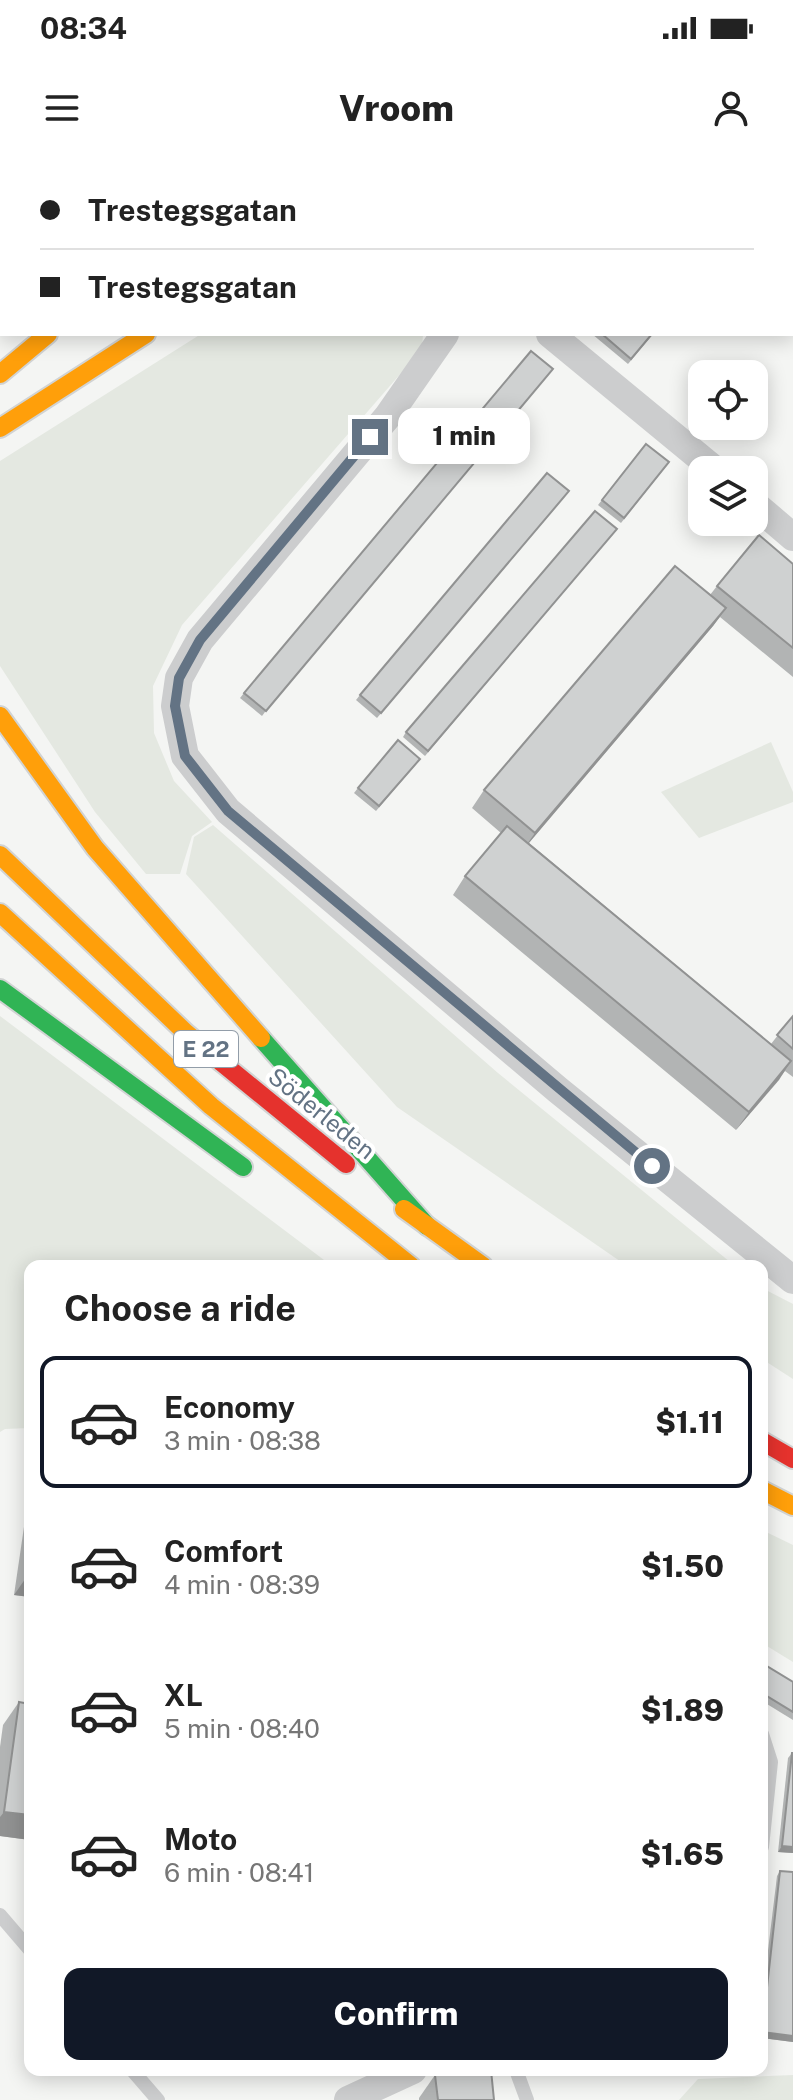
<!DOCTYPE html>
<html lang="en">
<head>
<meta charset="utf-8">
<style>
  :root { --surface:#fff; --page:#f2f2f2; --text:#222; --muted:#767676; --line:#e0e0e0; --accent:#111827 }
  body { margin:0; font-family:"Public Sans",sans-serif; background:var(--page); color:var(--text); height:100vh; display:flex; flex-direction:column; font-size:30px; white-space:nowrap }
  * { box-sizing:border-box; margin:0 }
  p { font-size:26px; color:var(--muted) }
  .icon { flex:none; width:44px; height:44px; fill:none; stroke:currentColor; stroke-width:2; stroke-linecap:round; stroke-linejoin:round }
  .map { position:relative; flex:1; overflow:hidden }
  .sheet { position:absolute; left:24px; top:1100px; width:744px; height:816px; display:flex; flex-direction:column; background:var(--surface); border-radius:16px; box-shadow:0 4px 20px #0003 }
  .sheet>* { flex:none }
  .guide { position:absolute; left:0px; top:0px; width:794px; height:176px; box-shadow:0 4px 20px #0003; display:grid; align-content:center; height:176px; padding:0 40px; background:var(--surface) }
  .tools { position:absolute; left:688px; top:200px; display:grid; gap:16px }
  .tools a { display:grid; place-items:center; width:80px; height:80px; border-radius:16px; background:var(--surface); box-shadow:0 4px 20px #0003; font-size:40px }
  .end { position:absolute; width:36px; height:36px; margin:-18px; border:10px solid #637384; background:#fff; box-shadow:0 0 0 4px #fff }
  .from { border-radius:50% }
  .bubble { position:absolute; height:56px; border-radius:16px; background:var(--surface); box-shadow:0 4px 20px #0003; font-size:26px; font-weight:800; line-height:56px; text-align:center }
  .guide b { display:flex; align-items:center; gap:28px; height:76px; font-size:30px }
  .guide b+b { border-top:2px solid var(--line) }
  .guide i { width:20px; height:20px; background:var(--text) }
  ul { padding:0; list-style:none }
  li { display:flex; align-items:center; gap:24px; height:132px; margin:0 16px 12px; padding:0 24px; border:4px solid transparent; border-radius:16px }
  li div { flex:1 }
  li b { display:block; font-size:30px }
  li em { font-style:normal; font-weight:800 }
  li.current { border-color:var(--accent) }
  li>.icon { width:72px; height:72px; stroke-width:1.5 }
  h2 { padding:0 40px; font-size:36px; line-height:96px }
  .primary-button { display:flex; gap:16px; margin-top:auto; padding:16px 40px }
  .primary-button a { flex:1; height:92px; border-radius:16px; background:var(--accent); color:#fff; font-size:32px; font-weight:800; line-height:92px; text-align:center }
  .status { display:flex; justify-content:space-between; align-items:center; height:56px; padding:0 40px; background:var(--surface); direction:ltr }
  .status svg { height:22px; fill:currentColor }
  header { display:flex; justify-content:space-between; align-items:center; height:104px; padding:0 40px; background:var(--surface); font-size:36px; font-weight:800 }
  .map>svg:first-child { display:block }
  .green { fill:#e4e8e1 }
  .lines { fill:none; stroke-linecap:round; stroke-linejoin:round }
  .fast-casing { stroke:#d1d3d3; stroke-width:22 }
  .slow-casing { stroke:#d1d3d3; stroke-width:22 }
  .jam-casing { stroke:#d1d3d3; stroke-width:22 }
  .lane { stroke:#cccdce; stroke-width:14 }
  .street { stroke:#cccdce; stroke-width:28 }
  .fast { stroke:#30b455; stroke-width:18 }
  .slow { stroke:#ff9f0a; stroke-width:18 }
  .jam { stroke:#e5322d; stroke-width:18 }
  .wall { fill:#b2b4b4 }
  .shaded-wall { fill:#919292 }
  .building { fill:#cfd1d1; stroke:#919292; stroke-width:2 }
  .route { stroke:#637384; stroke-width:10 }
  .labels { text-anchor:middle; dominant-baseline:central; stroke-width:8; stroke-linejoin:round; paint-order:stroke }
  .shield { fill:#fff; stroke:#929da9; stroke-width:2 }
  .shield-label { font-size:22px; font-weight:bold; fill:#637384 }
  .street-label { font-size:24px; fill:#637384; stroke:#fff }
</style>
</head>
<body>
<div class="status"><b>08:34</b><svg viewBox="0 0 49 12"><path d="M0 12V9h3v3zM5 12V6h3v6zM10 12V3h3v9zM15 12V0h3v12zM26 1h20v11H26zM47 4h2v5h-2z"/></svg></div>
<header><svg class="icon" aria-label="menu" viewBox="0 0 24 24"><path d="M4 6h16M4 12h16M4 18h16"/></svg>Vroom<svg class="icon" aria-label="person" viewBox="0 0 24 24"><circle cx="12" cy="8" r="4"/><path d="M4 21q1-7 8-7t8 7"/></svg></header>
<div class="map">
<svg width="793" height="1940" viewBox="0 0 793 1940">
  <rect width="100%" height="100%" fill="#f4f5f3"/>
  <g class="green">
    <polygon points="201,174 423,174 422,189 182,465 153,526 154,573 174,621 212,662 192,676 180,714 146,714 95,652 0,506 0,301"/>
    <polygon points="771,582 793,632 793,642 699,678 661,632"/>
    <polygon points="213,665 498,913 735,1106 627,1106 397,947 186,714 194,677"/>
    <polygon points="0,856 332,1106 30,1106 30,1268 5,1269 0,1272"/>
    <polygon points="762,1128 793,1144 793,1219 762,1199"/>
    <polygon points="762,1370 793,1385 793,1502 762,1483"/>
    <polygon points="793,1915 793,1940 679,1940 698,1919"/>
  </g>
  <g class="lines">
    <defs>
      <g id="fast">
        <polyline points="299,2 302,0"/>
        <polyline points="421,2 425,0"/>
        <polyline points="0,829 243,1007"/>
        <polyline points="261,878 427,1066"/>
      </g>
      <g id="slow">
        <polyline points="0,214 48,174"/>
        <polyline points="0,268 146,174"/>
        <polyline points="0,556 95,688 261,878"/>
        <polyline points="0,695 186,873 221,902"/>
        <polyline points="0,753 211,946 411,1106"/>
        <polyline points="404,1049 483,1106"/>
        <polyline points="762,1330 793,1346"/>
      </g>
      <g id="jam">
        <polyline points="221,902 346,1004"/>
        <polyline points="762,1281 793,1299"/>
      </g>
    </defs>
    <use href="#fast" class="fast-casing"/>
    <use href="#slow" class="slow-casing"/>
    <use href="#jam" class="jam-casing"/>
    <g class="lane">
      <polyline points="762,1574 771,1602 762,1687"/>
      <polyline points="0,1755 30,1790"/>
      <polyline points="132,1910 158,1940"/>
      <polyline points="516,1910 527,1940"/>
    </g>
    <g class="street">
      <polyline points="356,0 357,2"/>
      <polyline points="445,174 388,256 200,480 179,518 175,546 185,596 228,651 558,930 793,1120"/>
      <polyline points="550,174 715,310"/>
      <polyline points="754,344 793,377"/>
      <polyline points="348,1940 413,1910"/>
    </g>
    <use href="#fast" class="fast"/>
    <use href="#slow" class="slow"/>
    <use href="#jam" class="jam"/>
  </g>
  <g class="wall">
    <polygon points="592,174 653,174 628,204"/>
    <polygon points="531,191 262,556 240,538 244,533"/>
    <polygon points="646,284 669,302 621,363 598,345"/>
    <polygon points="565,336 377,558 356,540 360,535"/>
    <polygon points="617,369 425,596 403,577 406,572"/>
    <polygon points="793,404 793,517 720,457 713,466 529,683 771,884 793,856 793,917 785,911 736,970 453,735 465,716 501,673 472,648 484,630 710,435 717,426"/>
    <polygon points="416,604 376,651 354,633 358,628"/>
    <polygon points="30,1326 30,1437 14,1435"/>
    <polygon points="762,1503 793,1522 793,1560 762,1541"/>
    <polygon points="19,1542 30,1544 30,1680 0,1676 0,1587 3,1565"/>
    <polygon points="792,1593 793,1693 778,1692 788,1598"/>
    <polygon points="780,1711 793,1712 793,1882 762,1878 762,1840 777,1716"/>
    <polygon points="435,1915 494,1940 419,1940 419,1938"/>
  </g>
  <g class="shaded-wall">
    <polygon points="726,448 713,466 522,691 535,673"/>
    <polygon points="791,901 779,920 736,970 749,952"/>
    <polygon points="30,1412 30,1437 14,1435"/>
    <polygon points="4,1652 30,1655 30,1680 0,1676 0,1657"/>
    <polygon points="782,1686 793,1687 793,1693 778,1692"/>
    <polygon points="762,1872 793,1876 793,1882 762,1878"/>
  </g>
  <g class="building">
    <polygon points="647,0 683,0 681,2 645,2"/>
    <polygon points="602,174 652,174 631,199"/>
    <polygon points="531,191 553,209 266,551 244,533"/>
    <polygon points="646,284 669,302 624,358 602,340"/>
    <polygon points="547,313 569,331 381,553 360,535"/>
    <polygon points="595,351 617,369 428,591 406,572"/>
    <polygon points="759,375 793,404 793,488 717,426"/>
    <polygon points="675,406 726,448 535,673 484,630"/>
    <polygon points="398,580 420,599 379,646 358,628"/>
    <polygon points="507,666 791,901 749,952 465,716"/>
    <polygon points="793,856 793,889 777,875"/>
    <polygon points="762,1503 793,1522 793,1552 762,1533"/>
    <polygon points="19,1542 30,1544 30,1655 4,1652"/>
    <polygon points="792,1593 793,1593 793,1687 782,1686"/>
    <polygon points="780,1711 793,1712 793,1876 762,1872"/>
    <polygon points="475,1910 491,1910 494,1940 438,1940 435,1915"/>
  </g>
  <g class="lines">
    <polyline class="route" points="370,277 200,480 179,518 175,546 185,596 228,651 652,1006"/>
  </g>
  <g class="labels">
    <rect class="shield" x="174" y="871" width="64" height="36" rx="6"/>
    <g class="shield-label">
      <text x="206" y="889">E 22</text>
    </g>
    <g class="street-label">
      <text transform="translate(322 953) rotate(39)">Söderleden</text>
    </g>
  </g>
</svg>
<div class="tools">
<a><svg class="icon" aria-label="locate" viewBox="0 0 24 24"><circle cx="12" cy="12" r="6"/><path d="M12 2v4M12 18v4M2 12h4M18 12h4"/></svg></a>
<a><svg class="icon" aria-label="layers" viewBox="0 0 24 24"><path d="M12 4l9 5-9 5-9-5zM3 14l9 5 9-5"/></svg></a>
</div>
<i class="end from" style="left:652px;top:1006px"></i>
<i class="end" style="left:370px;top:277px"></i>
<div class="bubble" style="left:398px;top:248px;width:132px">1 min</div>
<div class="guide">
<b><i class="from"></i>Trestegsgatan</b>
<b><i></i>Trestegsgatan</b>
</div>
<section class="sheet">
<h2>Choose a ride</h2>
<ul>
<li class="current"><svg class="icon" aria-label="car" viewBox="0 0 24 24"><path d="M5 17H2v-5l4-1 3-4h7l3 4 3 1v5h-3M9 17h6M6 11h13"/><circle cx="7" cy="17" r="2"/><circle cx="17" cy="17" r="2"/></svg><div><b>Economy</b><p>3 min · 08:38</p></div><em>$1.11</em></li>
<li><svg class="icon" aria-label="car" viewBox="0 0 24 24"><path d="M5 17H2v-5l4-1 3-4h7l3 4 3 1v5h-3M9 17h6M6 11h13"/><circle cx="7" cy="17" r="2"/><circle cx="17" cy="17" r="2"/></svg><div><b>Comfort</b><p>4 min · 08:39</p></div><em>$1.50</em></li>
<li><svg class="icon" aria-label="car" viewBox="0 0 24 24"><path d="M5 17H2v-5l4-1 3-4h7l3 4 3 1v5h-3M9 17h6M6 11h13"/><circle cx="7" cy="17" r="2"/><circle cx="17" cy="17" r="2"/></svg><div><b>XL</b><p>5 min · 08:40</p></div><em>$1.89</em></li>
<li><svg class="icon" aria-label="car" viewBox="0 0 24 24"><path d="M5 17H2v-5l4-1 3-4h7l3 4 3 1v5h-3M9 17h6M6 11h13"/><circle cx="7" cy="17" r="2"/><circle cx="17" cy="17" r="2"/></svg><div><b>Moto</b><p>6 min · 08:41</p></div><em>$1.65</em></li>
</ul>
<div class="primary-button"><a>Confirm</a></div>
</section>
</div>
</body>
</html>
